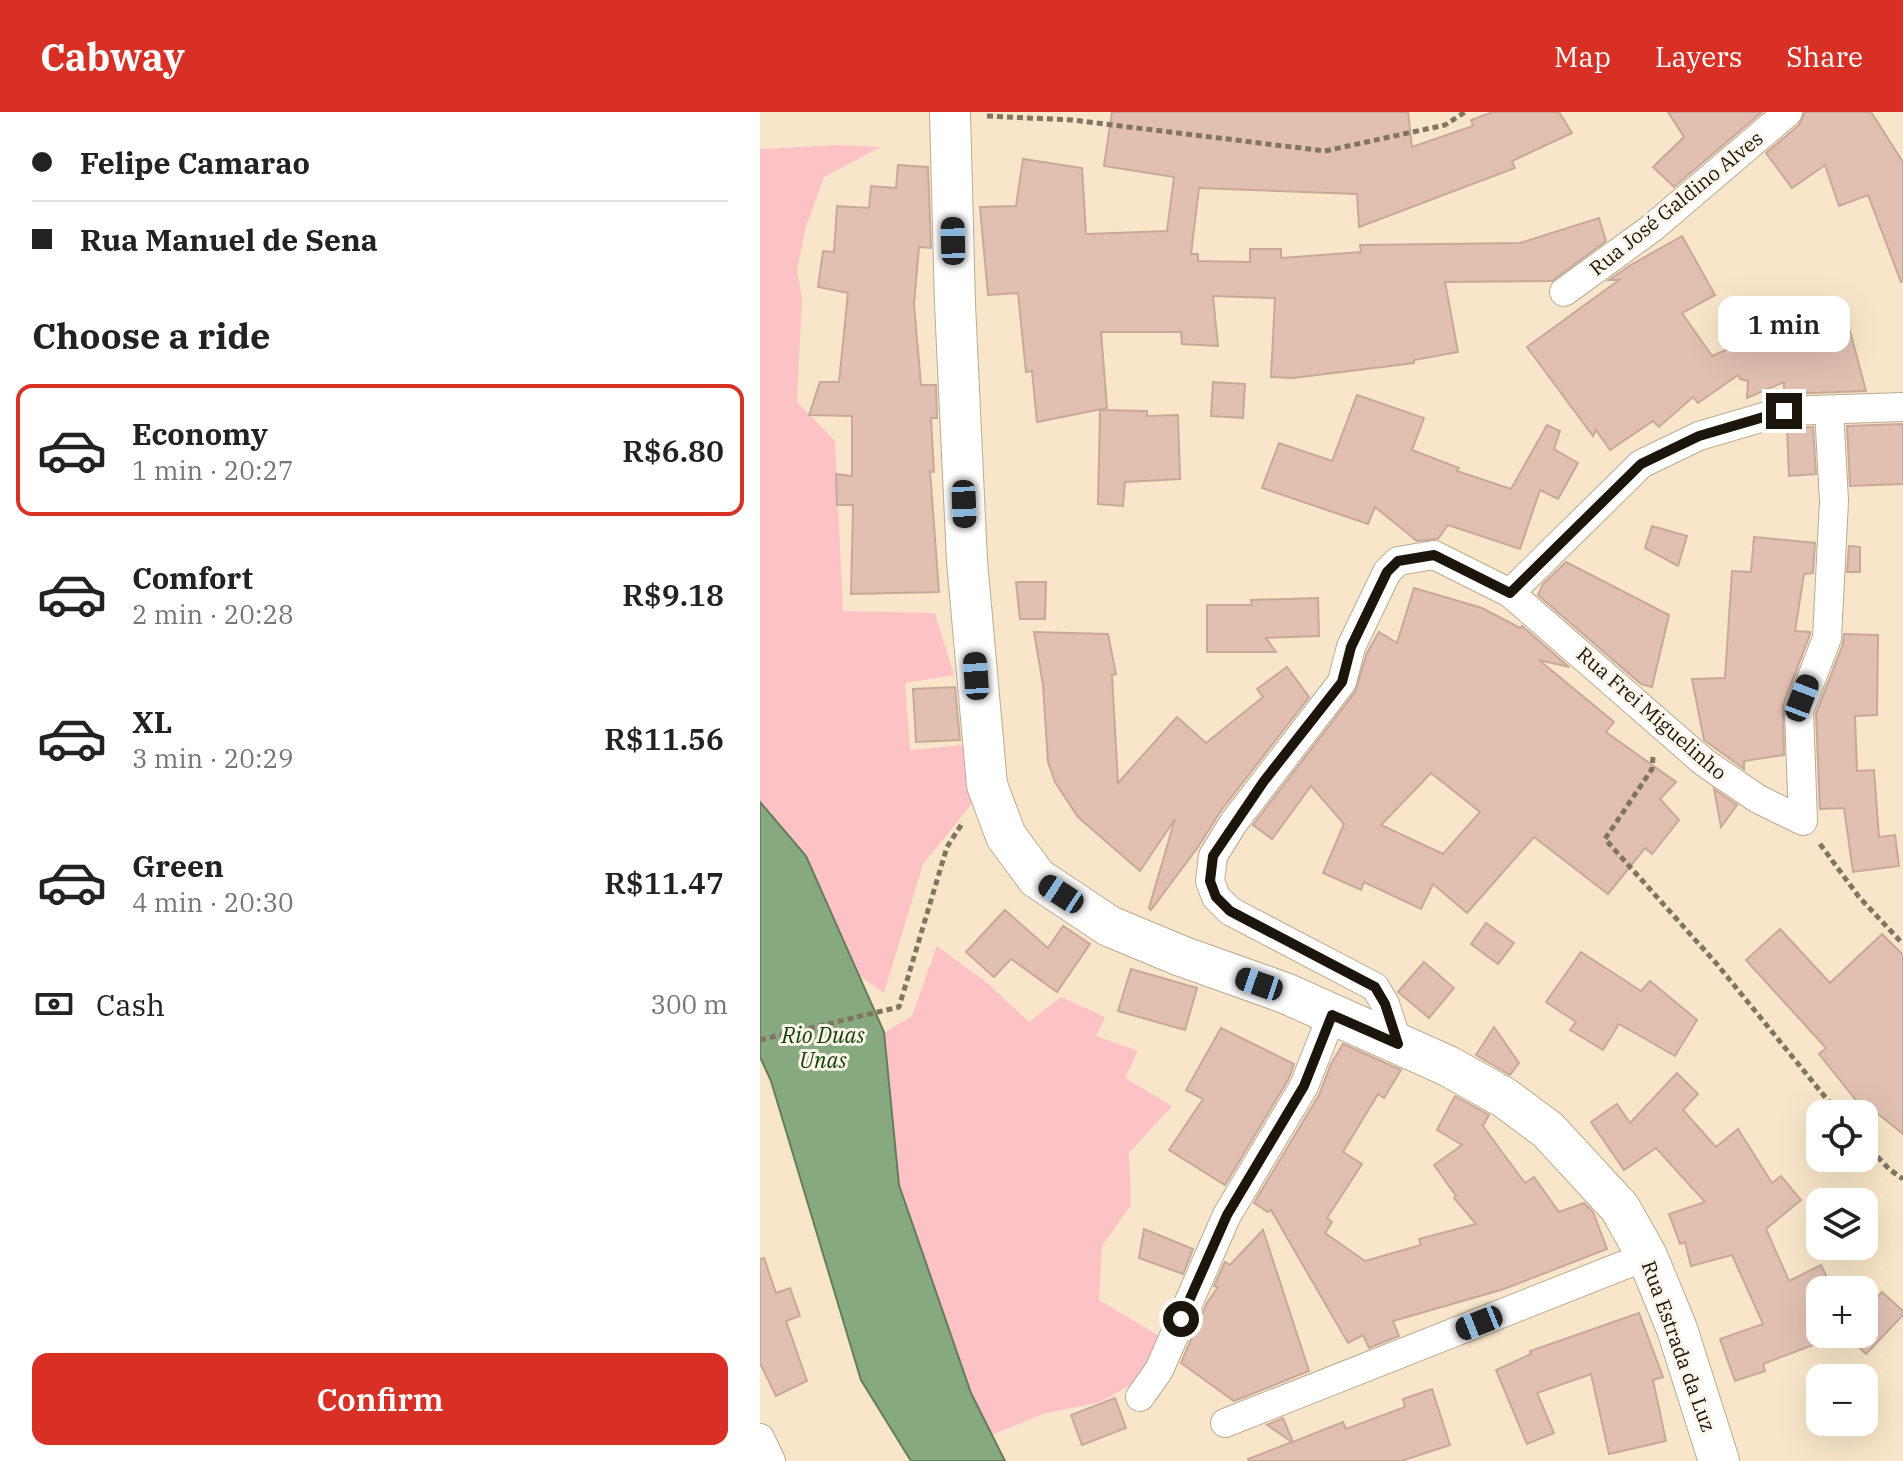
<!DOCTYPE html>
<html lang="en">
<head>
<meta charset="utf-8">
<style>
  :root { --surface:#fff; --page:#f2f2f2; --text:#222; --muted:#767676; --line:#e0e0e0; --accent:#d93025 }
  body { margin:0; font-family:"IBM Plex Serif",serif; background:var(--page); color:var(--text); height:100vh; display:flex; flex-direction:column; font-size:30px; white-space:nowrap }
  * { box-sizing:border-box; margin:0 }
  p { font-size:26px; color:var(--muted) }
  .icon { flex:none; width:44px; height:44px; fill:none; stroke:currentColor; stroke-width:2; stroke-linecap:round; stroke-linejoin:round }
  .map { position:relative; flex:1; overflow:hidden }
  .details { display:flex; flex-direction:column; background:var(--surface); width:760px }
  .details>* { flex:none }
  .banner { display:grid; align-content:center; height:176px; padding:0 32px; background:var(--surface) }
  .buttons { position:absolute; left:1046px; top:988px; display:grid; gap:16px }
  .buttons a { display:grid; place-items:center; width:72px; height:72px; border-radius:16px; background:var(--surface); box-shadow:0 8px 32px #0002; font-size:40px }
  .end { position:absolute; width:36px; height:36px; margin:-18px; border:10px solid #1c150b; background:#fff; box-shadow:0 0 0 4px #fff }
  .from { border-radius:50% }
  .bubble { position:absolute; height:56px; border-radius:16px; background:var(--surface); box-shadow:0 8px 32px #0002; font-size:26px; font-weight:600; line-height:56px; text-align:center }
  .car { position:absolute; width:24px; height:48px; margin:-24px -12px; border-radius:10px; box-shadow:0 0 6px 2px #0007; background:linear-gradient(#222 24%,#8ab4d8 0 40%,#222 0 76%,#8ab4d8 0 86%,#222 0) }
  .banner b { display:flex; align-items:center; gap:28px; height:76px; font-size:30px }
  .banner b+b { border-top:2px solid var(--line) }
  .banner i { width:20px; height:20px; background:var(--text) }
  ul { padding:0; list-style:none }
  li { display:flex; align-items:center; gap:24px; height:132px; margin:0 16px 12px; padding:0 16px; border:4px solid transparent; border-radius:16px }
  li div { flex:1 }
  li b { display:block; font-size:30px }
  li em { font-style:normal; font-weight:600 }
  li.current { border-color:var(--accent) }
  li>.icon { width:72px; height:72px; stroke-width:1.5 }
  h2 { padding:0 32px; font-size:36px; line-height:96px }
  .pay { display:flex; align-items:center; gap:20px; height:88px; padding:0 32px; font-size:30px }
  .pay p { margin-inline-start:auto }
  .button { display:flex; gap:16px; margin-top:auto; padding:16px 32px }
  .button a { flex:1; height:92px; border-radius:16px; background:var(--accent); color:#fff; font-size:32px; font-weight:600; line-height:92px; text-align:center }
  header { display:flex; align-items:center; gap:48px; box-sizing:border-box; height:112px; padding:0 40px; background:var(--accent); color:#fff }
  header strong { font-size:38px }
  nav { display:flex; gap:44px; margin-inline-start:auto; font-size:28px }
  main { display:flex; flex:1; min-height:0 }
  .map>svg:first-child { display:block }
  .green { fill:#fcc2c5 }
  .water { fill:#86a97f; stroke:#667d5c; stroke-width:2 }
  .building { fill:#e1c0b1; stroke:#c8a999; stroke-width:2; fill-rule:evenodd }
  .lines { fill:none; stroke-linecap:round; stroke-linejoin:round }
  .street-casing { stroke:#bcab90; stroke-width:30 }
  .secondary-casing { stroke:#bcab90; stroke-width:42 }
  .path { stroke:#817562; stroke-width:5; stroke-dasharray:6 4; stroke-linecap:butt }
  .street { stroke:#fff; stroke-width:28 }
  .secondary { stroke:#fff; stroke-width:40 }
  .route { stroke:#1c150b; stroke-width:10 }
  .labels { text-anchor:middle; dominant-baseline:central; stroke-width:6; stroke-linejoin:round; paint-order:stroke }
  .street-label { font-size:20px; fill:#1c150b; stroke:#fdf5ea }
  .water-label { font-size:22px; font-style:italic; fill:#114106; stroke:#fdf5ea }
</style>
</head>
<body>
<header>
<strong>Cabway</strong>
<nav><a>Map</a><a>Layers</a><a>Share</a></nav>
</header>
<main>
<section class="details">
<div class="banner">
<b><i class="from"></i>Felipe Camarao</b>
<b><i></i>Rua Manuel de Sena</b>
</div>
<h2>Choose a ride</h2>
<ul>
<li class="current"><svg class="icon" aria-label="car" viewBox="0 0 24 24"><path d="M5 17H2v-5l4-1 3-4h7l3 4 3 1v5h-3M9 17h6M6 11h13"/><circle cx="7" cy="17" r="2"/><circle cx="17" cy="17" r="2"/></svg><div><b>Economy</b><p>1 min · 20:27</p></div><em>R$6.80</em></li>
<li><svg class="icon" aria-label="car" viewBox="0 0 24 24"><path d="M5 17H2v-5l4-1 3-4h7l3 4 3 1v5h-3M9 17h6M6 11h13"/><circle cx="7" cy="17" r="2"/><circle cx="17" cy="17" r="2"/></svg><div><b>Comfort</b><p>2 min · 20:28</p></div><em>R$9.18</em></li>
<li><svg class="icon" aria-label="car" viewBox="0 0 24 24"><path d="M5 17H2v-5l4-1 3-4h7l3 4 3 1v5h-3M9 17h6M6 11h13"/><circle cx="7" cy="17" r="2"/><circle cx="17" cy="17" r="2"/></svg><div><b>XL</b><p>3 min · 20:29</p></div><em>R$11.56</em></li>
<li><svg class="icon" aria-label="car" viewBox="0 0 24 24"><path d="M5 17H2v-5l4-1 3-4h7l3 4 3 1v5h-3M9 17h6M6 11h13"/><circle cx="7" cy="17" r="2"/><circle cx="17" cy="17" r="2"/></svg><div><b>Green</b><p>4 min · 20:30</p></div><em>R$11.47</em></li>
</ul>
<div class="pay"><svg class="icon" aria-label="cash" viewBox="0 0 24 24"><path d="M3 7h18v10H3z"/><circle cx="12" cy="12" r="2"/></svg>Cash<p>300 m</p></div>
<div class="button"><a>Confirm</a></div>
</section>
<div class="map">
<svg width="1143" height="1349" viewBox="0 0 1143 1349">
  <rect width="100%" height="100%" fill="#f9e6ca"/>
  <g class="green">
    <polygon points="76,33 121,35 64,65 45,118 37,158 42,186 37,290 75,329 83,499 175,501 194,563 145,571 150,638 203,633 227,673 163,752 124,881 100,864 46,744 0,690 0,37"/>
    <polygon points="177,834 226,870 269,910 301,885 345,905 336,924 378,939 365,966 412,994 369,1041 371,1093 342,1134 339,1188 404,1227 383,1266 340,1290 283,1302 232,1323 211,1281 139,1073 124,921 152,904"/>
  </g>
  <polygon class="water" points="0,690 46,744 124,920 139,1073 211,1281 245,1349 151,1349 101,1268 11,969 0,945"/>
  <g class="building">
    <polygon points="352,0 648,0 652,35 713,14 711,8 733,0 799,0 812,21 752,49 755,56 599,115 597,82 439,76 431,142 438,142 438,149 490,150 490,137 521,137 521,146 601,140 600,133 760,131 839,106 846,129 792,169 685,170 698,240 654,248 654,251 533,266 511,265 515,186 453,184 458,234 422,232 421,220 341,220 347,296 277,310 272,259 266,260 258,181 228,183 220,95 256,94 263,47 322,56 326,122 407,119 414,65 344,54"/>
    <polygon points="908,0 1002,0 914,75 893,55 924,25"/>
    <polygon points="1045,0 1111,0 1143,50 1143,169 1141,170 1108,83 1079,94 1065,53 1032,76 1006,41 1039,13"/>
    <polygon points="138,53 168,55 171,136 159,135 154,192 161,273 176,273 177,306 171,306 174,360 170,359 179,480 91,482 93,393 77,393 76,362 92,364 92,304 49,303 60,270 79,270 88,181 58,175 63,139 74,140 77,94 109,96 111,74 136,76"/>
    <polygon points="922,124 955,183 922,201 952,244 989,228 990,230 1042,215 1039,204 1083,193 1106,279 1024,282 1024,270 987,286 988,269 980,267 978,263 938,291 933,285 899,315 893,309 850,338 836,318 833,324 767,235 859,168 849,168 869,154"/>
    <polygon points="453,270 485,272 483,306 451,304"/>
    <polygon points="597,283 664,306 652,338 699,356 697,359 751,377 787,313 800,319 794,337 818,351 798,387 780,378 760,437 688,413 678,427 657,429 615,395 608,412 502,376 519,331 572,349"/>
    <polygon points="340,298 387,299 387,304 418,303 420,367 365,370 363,394 338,392"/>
    <polygon points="1143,312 1143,372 1090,374 1087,314"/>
    <polygon points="1053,315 1056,362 1029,364 1027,316"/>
    <polygon points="892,414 927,424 918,454 885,436"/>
    <polygon points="994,425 1055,431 1053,461 1044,462 1035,519 1050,520 1050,522 1023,594 1024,643 984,649 984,657 944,628 932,567 965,566 972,459 991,460"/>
    <polygon points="1089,434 1100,435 1100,460 1087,460"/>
    <polygon points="806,450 909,503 892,575 881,572 778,483 783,472"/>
    <polygon points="256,470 286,470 285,507 260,507"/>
    <path d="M 654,476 L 722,496 L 760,516 L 762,514 L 809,555 L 779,548 L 854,610 L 846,620 L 916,670 L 900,687 L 919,708 L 892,742 L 885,736 L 848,782 L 774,725 L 707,801 L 673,772 L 661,797 L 604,770 L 601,778 L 563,761 L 584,712 L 551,674 L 512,727 L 493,713 L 595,580 L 607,541 L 619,520 L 637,531 ZM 671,661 L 720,700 L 683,742 L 621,713 Z"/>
    <polygon points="558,486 559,524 506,526 516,540 447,540 447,493 492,493 491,488"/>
    <polygon points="274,520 348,522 356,562 352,563 358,671 417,605 446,631 503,585 497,577 527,555 549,585 460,700 438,735 391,798 389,796 415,707 380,759 318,705 295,670 288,650 283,573"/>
    <polygon points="1084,522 1118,523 1117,603 1095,604 1097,659 1114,658 1119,725 1135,723 1139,754 1093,760 1084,696 1060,697 1056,602 1083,532"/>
    <polygon points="195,575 200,628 156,630 153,577"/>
    <polygon points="954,677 977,693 961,715"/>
    <polygon points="245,798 288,836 303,814 330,832 297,880 251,847 234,865 206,840"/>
    <polygon points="726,811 754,831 738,852 711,832"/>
    <polygon points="1020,817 1070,871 1122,822 1143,843 1143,1022 1112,997 1107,1002 1059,942 1066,936 986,848"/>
    <polygon points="821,840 881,879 890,869 937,908 915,944 859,912 843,938 810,918 816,910 786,890"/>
    <polygon points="664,850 694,876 669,906 638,880"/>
    <polygon points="371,857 437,876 425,918 358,899"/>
    <polygon points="734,915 759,951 750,963 716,943"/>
    <polygon points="461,916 534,952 529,966 465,1073 409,1038 443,987 426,978"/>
    <polygon points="583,932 641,958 624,986 618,982 583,1040 602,1052 567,1106 572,1110 565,1121 605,1149 661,1133 659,1127 716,1112 694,1086 696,1084 674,1053 702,1033 677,1018 695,984 729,1003 723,1014 742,1040 765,1071 774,1065 799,1100 824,1091 833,1100 847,1137 744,1177 633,1209 639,1224 609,1236 603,1223 588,1231 511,1098 508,1100 494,1091 559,983 571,952"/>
    <polygon points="917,961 938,982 923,998 956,1035 978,1017 1012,1071 1021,1064 1041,1088 1006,1117 1029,1169 1061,1153 1073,1178 1060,1178 1060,1222 1082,1222 1003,1252 1005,1259 975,1269 960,1227 1003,1212 972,1143 931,1154 925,1130 920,1132 909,1102 945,1090 896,1036 864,1058 831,1010 857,992 870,1011"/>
    <polygon points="384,1117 433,1137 423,1162 379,1146"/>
    <polygon points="503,1118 549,1259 474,1289 421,1251 447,1191 458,1175 454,1174 465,1150 470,1153"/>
    <polygon points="4,1146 16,1181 30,1176 40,1204 26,1209 47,1269 16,1284 0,1251 0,1147"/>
    <polygon points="1122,1180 1143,1199 1143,1203 1106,1242 1085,1222 1104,1222 1104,1200"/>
    <polygon points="879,1201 903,1265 893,1268 906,1329 849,1342 831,1262 777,1281 794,1321 767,1332 736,1258 771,1242 770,1239"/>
    <polygon points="672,1277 690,1333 641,1349 489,1349 488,1347 532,1330 507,1313 523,1306 533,1330 583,1310 586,1317 645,1295 643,1287"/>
    <polygon points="355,1286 366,1316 322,1333 311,1303"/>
  </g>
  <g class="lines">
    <defs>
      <g id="street">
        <polyline points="804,180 892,116 1028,0"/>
        <polyline points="750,481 945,651 998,687 1043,709 1039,599 1067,526 1074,389 1069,298"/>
        <polyline points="638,932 625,892 615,875 470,799 456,785 450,769 453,744 474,710 582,570 591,535 627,460 638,449 674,443 750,481 881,352 939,324 1024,299 1143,295"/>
        <polyline points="380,1285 399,1258 467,1103 544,974 572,903"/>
        <polyline points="465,1311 887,1144"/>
        <polyline points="0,1326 11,1349"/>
      </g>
      <polyline id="secondary" points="190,0 195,192 207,449 227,673 246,724 277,766 349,814 421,844 525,881 688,954 745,986 788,1018 860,1096 887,1144 917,1217 959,1349"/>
    </defs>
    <use href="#street" class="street-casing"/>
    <use href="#secondary" class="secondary-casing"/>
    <g class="path">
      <polyline points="227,4 312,8 565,39 685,13 705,0"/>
      <polyline points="893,645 892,657 845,727 956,851 1079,1002"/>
      <polyline points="1060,732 1099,785 1143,832"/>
      <polyline points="0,928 139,895 187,735 203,710"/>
      <polyline points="1104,1030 1129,1057 1143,1067"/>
    </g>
    <use href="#street" class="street"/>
    <use href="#secondary" class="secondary"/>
  </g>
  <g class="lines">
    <polyline class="route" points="421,1207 467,1103 544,974 572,903 638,932 625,892 615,875 470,799 456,785 450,769 453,744 504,669 582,570 591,535 627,460 638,449 674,443 750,481 881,352 939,324 1024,299"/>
  </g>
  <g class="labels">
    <g class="street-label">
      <text transform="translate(916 91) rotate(-39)">Rua José Galdino Alves</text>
      <text transform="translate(892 601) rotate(41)">Rua Frei Miguelinho</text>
      <text transform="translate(919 1234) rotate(70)">Rua Estrada da Luz</text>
    </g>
    <g class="water-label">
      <text x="63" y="922">Rio Duas<tspan x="63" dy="25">Unas</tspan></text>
    </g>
  </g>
</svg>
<div class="buttons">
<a><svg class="icon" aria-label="locate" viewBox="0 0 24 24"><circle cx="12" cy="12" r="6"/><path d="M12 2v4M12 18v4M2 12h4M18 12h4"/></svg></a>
<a><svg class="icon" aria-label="layers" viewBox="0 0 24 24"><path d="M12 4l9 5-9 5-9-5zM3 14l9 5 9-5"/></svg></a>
<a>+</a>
<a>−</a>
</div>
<i class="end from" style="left:421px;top:1207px"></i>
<i class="end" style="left:1024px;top:299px"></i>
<div class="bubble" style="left:958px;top:184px;width:132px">1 min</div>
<i class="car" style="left:193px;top:129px;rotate:359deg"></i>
<i class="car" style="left:204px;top:392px;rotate:178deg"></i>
<i class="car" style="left:216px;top:564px;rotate:356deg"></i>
<i class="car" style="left:1042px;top:586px;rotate:21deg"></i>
<i class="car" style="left:301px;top:782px;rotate:303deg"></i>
<i class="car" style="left:499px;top:872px;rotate:289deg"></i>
<i class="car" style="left:719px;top:1211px;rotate:248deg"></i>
</div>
</main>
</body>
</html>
